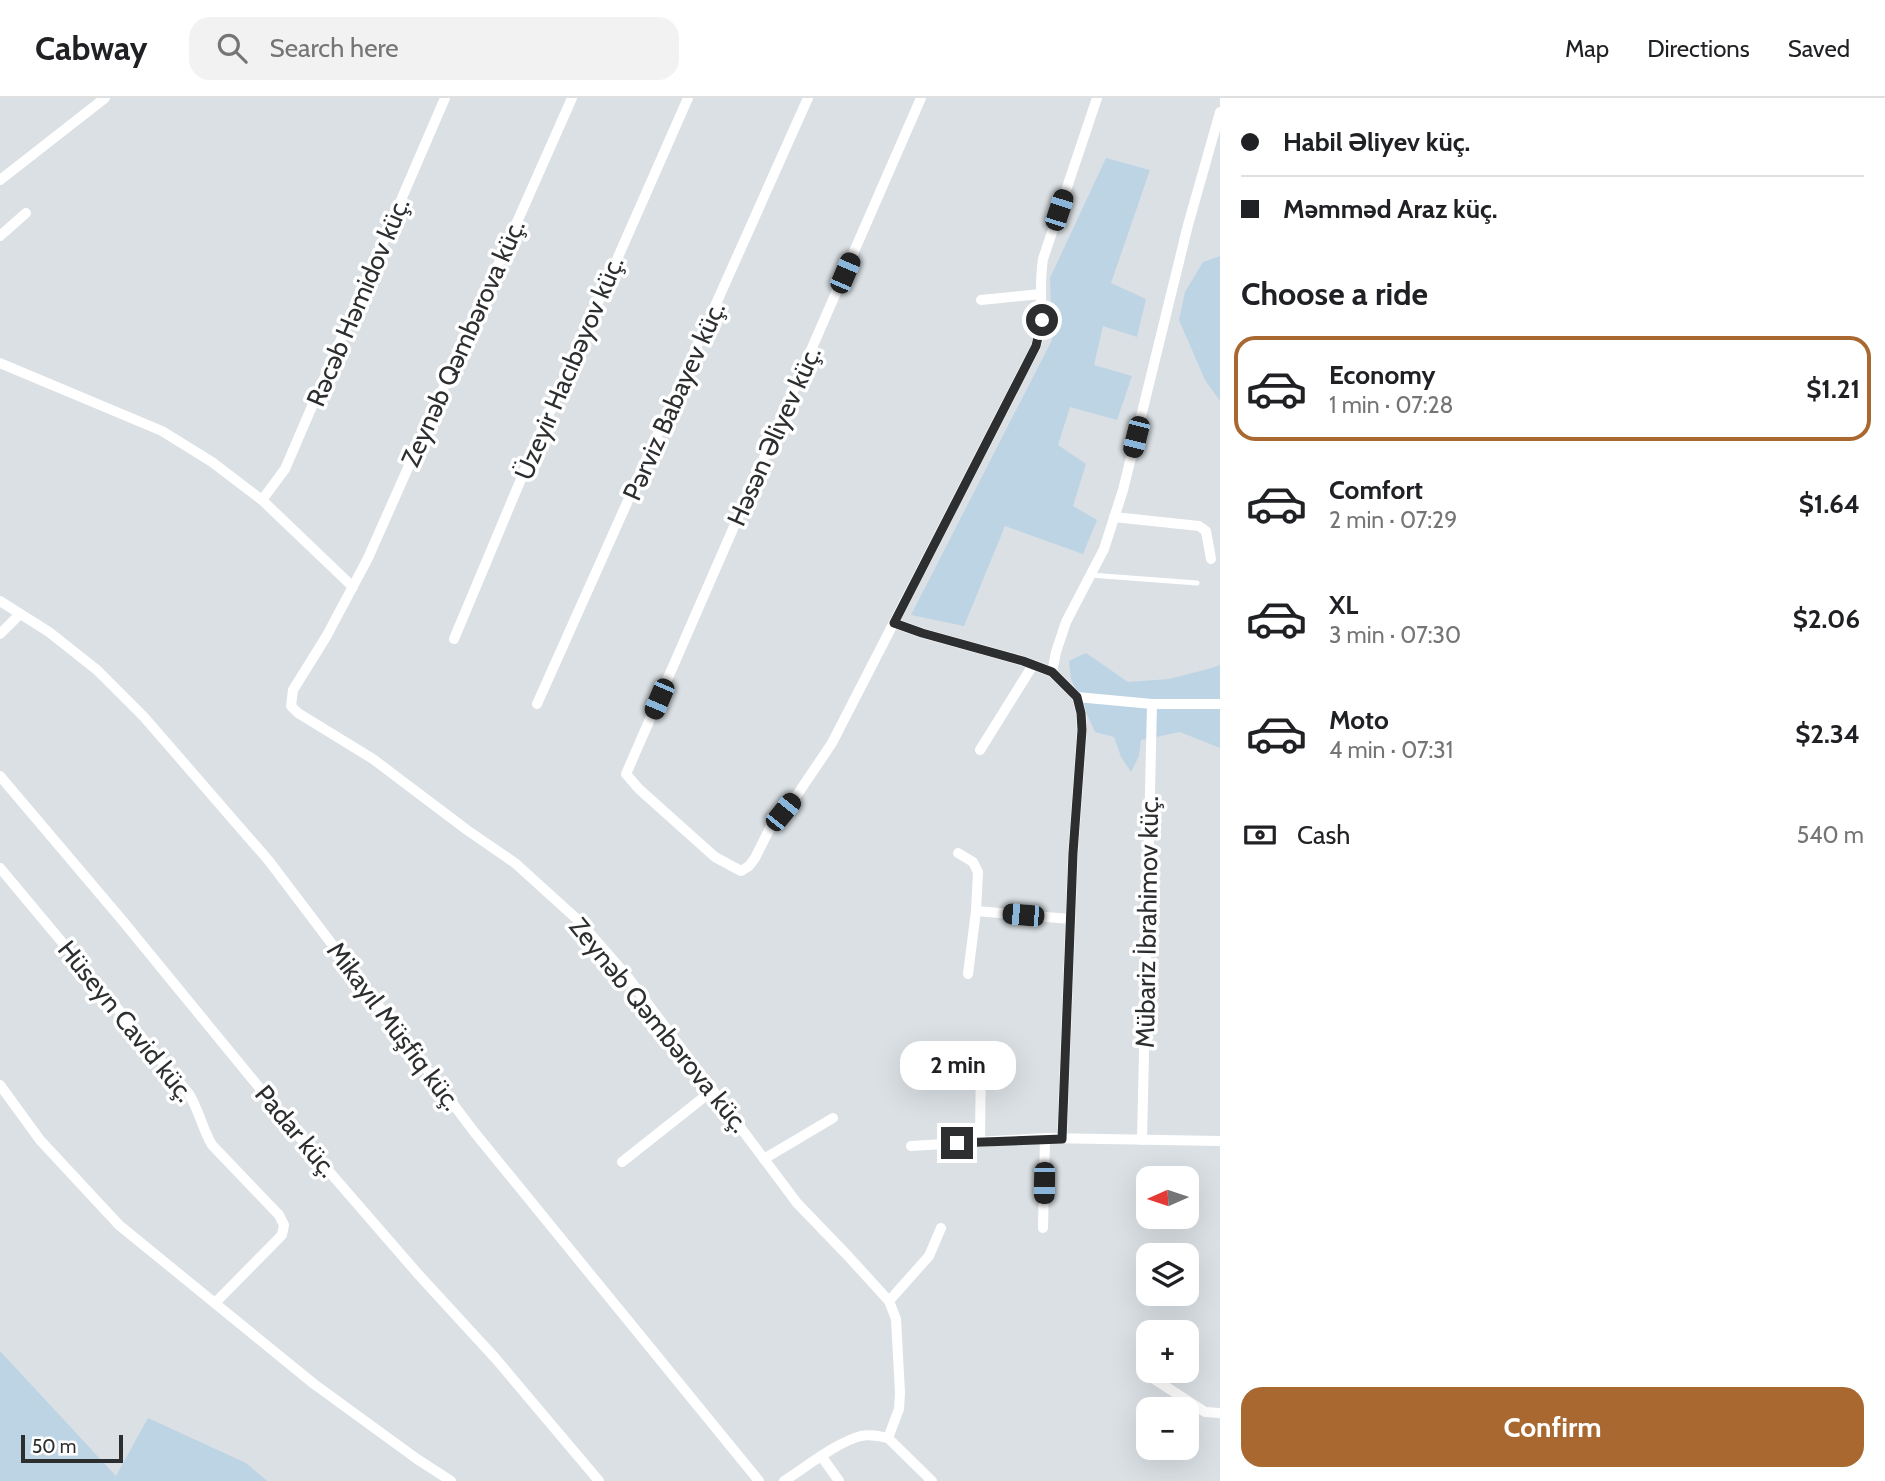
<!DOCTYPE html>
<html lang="en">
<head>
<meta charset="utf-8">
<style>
  :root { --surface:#fff; --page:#f2f2f2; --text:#202124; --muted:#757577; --line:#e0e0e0; --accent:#a86830 }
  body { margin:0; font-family:Cabin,sans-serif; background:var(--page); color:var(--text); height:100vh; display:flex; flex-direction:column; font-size:26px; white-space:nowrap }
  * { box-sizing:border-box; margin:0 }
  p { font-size:23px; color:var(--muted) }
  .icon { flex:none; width:38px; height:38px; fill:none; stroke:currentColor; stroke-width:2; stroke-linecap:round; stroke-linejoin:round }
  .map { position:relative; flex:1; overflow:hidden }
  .side { display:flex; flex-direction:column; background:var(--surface); width:665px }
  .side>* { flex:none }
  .guide { display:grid; align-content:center; height:154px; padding:0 21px; background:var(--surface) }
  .needle { width:46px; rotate:267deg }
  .buttons { position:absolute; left:1136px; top:1068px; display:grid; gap:14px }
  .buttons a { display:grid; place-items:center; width:63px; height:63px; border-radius:14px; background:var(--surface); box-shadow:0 7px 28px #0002; font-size:35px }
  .scale { position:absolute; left:21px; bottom:18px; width:102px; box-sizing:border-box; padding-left:7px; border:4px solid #2c2e2f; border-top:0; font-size:19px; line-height:24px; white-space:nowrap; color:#2c2e2f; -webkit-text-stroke:5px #fff; paint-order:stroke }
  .end { position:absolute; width:32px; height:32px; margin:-16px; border:9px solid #2c2e2f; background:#fff; box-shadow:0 0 0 4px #fff }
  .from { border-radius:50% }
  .bubble { position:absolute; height:49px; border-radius:21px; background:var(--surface); box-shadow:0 7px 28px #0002; font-size:23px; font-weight:700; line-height:49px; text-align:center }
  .car { position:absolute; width:21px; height:42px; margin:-21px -10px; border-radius:9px; box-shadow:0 0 5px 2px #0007; background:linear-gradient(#222 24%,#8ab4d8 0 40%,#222 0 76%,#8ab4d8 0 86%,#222 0) }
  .guide b { display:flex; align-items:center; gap:24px; height:66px; font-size:26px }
  .guide b+b { border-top:2px solid var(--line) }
  .guide i { width:18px; height:18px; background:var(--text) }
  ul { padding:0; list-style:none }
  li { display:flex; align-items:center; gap:21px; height:105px; margin:0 14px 10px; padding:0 7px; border:4px solid transparent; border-radius:21px }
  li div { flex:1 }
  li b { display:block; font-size:26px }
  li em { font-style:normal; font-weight:700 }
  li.on { border-color:var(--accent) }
  li>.icon { width:63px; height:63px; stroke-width:1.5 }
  h2 { padding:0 21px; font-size:32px; line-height:84px }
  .pay { display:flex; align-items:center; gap:18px; height:77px; padding:0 21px; font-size:26px }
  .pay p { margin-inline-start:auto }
  .button { display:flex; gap:14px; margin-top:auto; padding:14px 21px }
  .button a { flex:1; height:80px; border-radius:21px; background:var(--accent); color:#fff; font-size:28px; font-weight:700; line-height:80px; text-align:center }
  header { display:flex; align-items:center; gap:42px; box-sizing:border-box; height:98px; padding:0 35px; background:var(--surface); border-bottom:2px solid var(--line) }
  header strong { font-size:33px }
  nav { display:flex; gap:38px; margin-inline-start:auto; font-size:24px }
  .search { width:490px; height:63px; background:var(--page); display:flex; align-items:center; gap:18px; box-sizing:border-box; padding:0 24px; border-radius:21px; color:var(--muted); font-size:26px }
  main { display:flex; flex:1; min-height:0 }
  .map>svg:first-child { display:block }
  .green { fill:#bdd4e5 }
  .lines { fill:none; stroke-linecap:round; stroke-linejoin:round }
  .service { stroke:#fff; stroke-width:5 }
  .minor { stroke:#fff; stroke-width:10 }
  .route { stroke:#2c2e2f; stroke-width:9 }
  .labels { text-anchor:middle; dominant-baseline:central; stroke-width:7; stroke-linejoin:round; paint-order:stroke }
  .street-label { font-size:26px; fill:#2c2e2f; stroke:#fff }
</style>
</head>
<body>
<header>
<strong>Cabway</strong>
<div class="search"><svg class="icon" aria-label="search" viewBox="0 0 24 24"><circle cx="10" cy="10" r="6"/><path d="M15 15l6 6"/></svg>Search here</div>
<nav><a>Map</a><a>Directions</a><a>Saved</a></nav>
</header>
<main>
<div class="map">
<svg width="1220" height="1383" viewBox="0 0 1220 1383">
  <rect width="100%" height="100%" fill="#dae0e4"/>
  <g class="green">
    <polygon points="1106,60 1150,72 1111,185 1146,201 1137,239 1103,228 1094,267 1132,278 1117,322 1070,309 1058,347 1086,366 1073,408 1097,422 1083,456 1005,428 964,528 911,517 1052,242 1050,180"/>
    <polygon points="1220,158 1220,303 1205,282 1179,222 1185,194 1203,164"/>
    <polygon points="1086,555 1128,584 1169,581 1208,571 1220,567 1220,650 1180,634 1141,642 1139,658 1131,674 1121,659 1114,639 1095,634 1071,581 1069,563"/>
    <polygon points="0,1253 116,1378 148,1320 246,1365 267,1383 0,1383"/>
  </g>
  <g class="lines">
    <polyline class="service" points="1090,477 1197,485"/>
    <g class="minor">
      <polyline points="572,0 368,460 326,539 293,592 291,608 298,615 373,661 467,732 515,765 579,823 627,878 797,1105 848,1158 889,1203 896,1221 900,1295 899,1311 888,1340"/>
      <path d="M 921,0 L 626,676 L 639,691 L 715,759 L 741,773 L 749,768 L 755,760 L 770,730 L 797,697 L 832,645 L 1036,248 C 1045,219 1038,190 1043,161 L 1097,0"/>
      <polyline points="0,82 105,0"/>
      <polyline points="0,138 26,115"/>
      <polyline points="981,202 1041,196"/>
      <polyline points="0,265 162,333 212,364 262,402 353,489"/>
      <polyline points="262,402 285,371 445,0"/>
      <polyline points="1114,419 1199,428 1206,433 1211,461"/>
      <polyline points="0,503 49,534 97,572 144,619 269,763 475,1035 759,1383"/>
      <polyline points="894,525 922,535 1023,563 1052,574"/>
      <polyline points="0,536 20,516"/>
      <polyline points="454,541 534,350 688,0"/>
      <polyline points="1077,599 1152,606 1220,606"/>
      <polyline points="537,606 808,0"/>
      <polyline points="980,652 1033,567"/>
      <polyline points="0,678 122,822 307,1048 418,1176 496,1261 599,1383"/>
      <polyline points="958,755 973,764 978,774 976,813 968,876"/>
      <path d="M 0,770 L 189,996 C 199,1012 202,1030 212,1047 L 279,1117 L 284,1127 L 282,1137 L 215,1205"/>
      <polyline points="976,813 1070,821"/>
      <polyline points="0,987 40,1042 119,1127 314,1286 417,1361 451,1383"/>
      <polyline points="1062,1040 1073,755 1082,632 1081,615 1077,599 1052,574 1056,554 1066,524 1104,451 1123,392 1188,127 1220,14"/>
      <polyline points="1142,1042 1152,606"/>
      <polyline points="980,1044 981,952"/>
      <polyline points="911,1048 1045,1040 1220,1043"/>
      <polyline points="764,1061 833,1020"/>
      <polyline points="622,1064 713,992"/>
      <polyline points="1043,1130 1045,1040"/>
      <polyline points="889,1203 929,1158 941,1130"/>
      <polyline points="1151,1279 1205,1314 1220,1315"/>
      <polyline points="888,1340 932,1383"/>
      <polyline points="822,1359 839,1383"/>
      <path d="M 784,1383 C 806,1369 837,1344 861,1338 C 870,1336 879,1338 888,1340"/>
    </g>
  </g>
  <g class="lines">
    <polyline class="route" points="957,1045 1062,1041 1073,755 1082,632 1081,615 1077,599 1052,574 1023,563 922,535 894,525 1036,248 1042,222"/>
  </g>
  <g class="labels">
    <g class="street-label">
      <text transform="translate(358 204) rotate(-67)">Rəcəb Həmidov küç.</text>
      <text transform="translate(463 245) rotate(-66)">Zeynəb Qəmbərova küç.</text>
      <text transform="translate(569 270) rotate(-67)">Üzeyir Hacıbəyov küç.</text>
      <text transform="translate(674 303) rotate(-66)">Pərviz Babayev küç.</text>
      <text transform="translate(774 338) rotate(-66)">Həsən Əliyev küç.</text>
      <text transform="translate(1147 824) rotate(-89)">Mübariz İbrahimov küç.</text>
      <text transform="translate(126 923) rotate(51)">Hüseyn Cavid küç.</text>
      <text transform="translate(659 927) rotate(51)">Zeynəb Qəmbərova küç.</text>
      <text transform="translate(394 928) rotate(53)">Mikayıl Müşfiq küç.</text>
      <text transform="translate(296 1033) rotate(50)">Padar küç.</text>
    </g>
  </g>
</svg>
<div class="buttons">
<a><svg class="needle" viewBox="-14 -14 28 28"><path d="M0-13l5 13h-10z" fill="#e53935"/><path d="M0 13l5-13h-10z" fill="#757577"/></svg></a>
<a><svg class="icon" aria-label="layers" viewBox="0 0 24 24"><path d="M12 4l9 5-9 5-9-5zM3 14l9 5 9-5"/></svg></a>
<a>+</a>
<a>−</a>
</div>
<div class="scale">50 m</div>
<i class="end from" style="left:1042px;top:222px"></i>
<i class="end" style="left:957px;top:1045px"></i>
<div class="bubble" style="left:900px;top:943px;width:116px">2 min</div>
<i class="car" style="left:1059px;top:112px;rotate:18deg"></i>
<i class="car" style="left:845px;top:175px;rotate:23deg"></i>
<i class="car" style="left:1136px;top:339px;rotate:194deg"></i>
<i class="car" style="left:659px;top:601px;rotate:203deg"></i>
<i class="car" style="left:783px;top:714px;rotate:39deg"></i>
<i class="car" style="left:1023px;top:817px;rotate:275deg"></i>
<i class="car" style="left:1044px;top:1085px;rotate:181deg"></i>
</div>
<section class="side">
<div class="guide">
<b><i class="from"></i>Habil Əliyev küç.</b>
<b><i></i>Məmməd Araz küç.</b>
</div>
<h2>Choose a ride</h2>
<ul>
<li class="on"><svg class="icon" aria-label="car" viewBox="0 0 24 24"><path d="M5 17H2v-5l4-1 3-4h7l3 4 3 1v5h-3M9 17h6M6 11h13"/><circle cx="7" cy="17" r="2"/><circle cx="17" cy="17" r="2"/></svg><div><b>Economy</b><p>1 min · 07:28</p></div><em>$1.21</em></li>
<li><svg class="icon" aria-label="car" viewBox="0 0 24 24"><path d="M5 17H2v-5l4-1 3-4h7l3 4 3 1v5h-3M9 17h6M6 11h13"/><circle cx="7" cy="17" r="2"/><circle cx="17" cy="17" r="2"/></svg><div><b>Comfort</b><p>2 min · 07:29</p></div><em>$1.64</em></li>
<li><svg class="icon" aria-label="car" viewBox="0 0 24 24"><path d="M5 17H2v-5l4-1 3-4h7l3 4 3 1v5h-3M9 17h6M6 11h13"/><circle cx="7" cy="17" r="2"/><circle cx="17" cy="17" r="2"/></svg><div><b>XL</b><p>3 min · 07:30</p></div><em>$2.06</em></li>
<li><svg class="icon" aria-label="car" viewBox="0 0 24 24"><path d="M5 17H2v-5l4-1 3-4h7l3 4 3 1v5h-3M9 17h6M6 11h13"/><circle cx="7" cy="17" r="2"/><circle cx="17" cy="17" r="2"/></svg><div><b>Moto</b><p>4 min · 07:31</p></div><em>$2.34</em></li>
</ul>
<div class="pay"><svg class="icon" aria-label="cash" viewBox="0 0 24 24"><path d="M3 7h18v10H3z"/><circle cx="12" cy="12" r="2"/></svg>Cash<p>540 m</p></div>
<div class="button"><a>Confirm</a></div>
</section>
</main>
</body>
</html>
